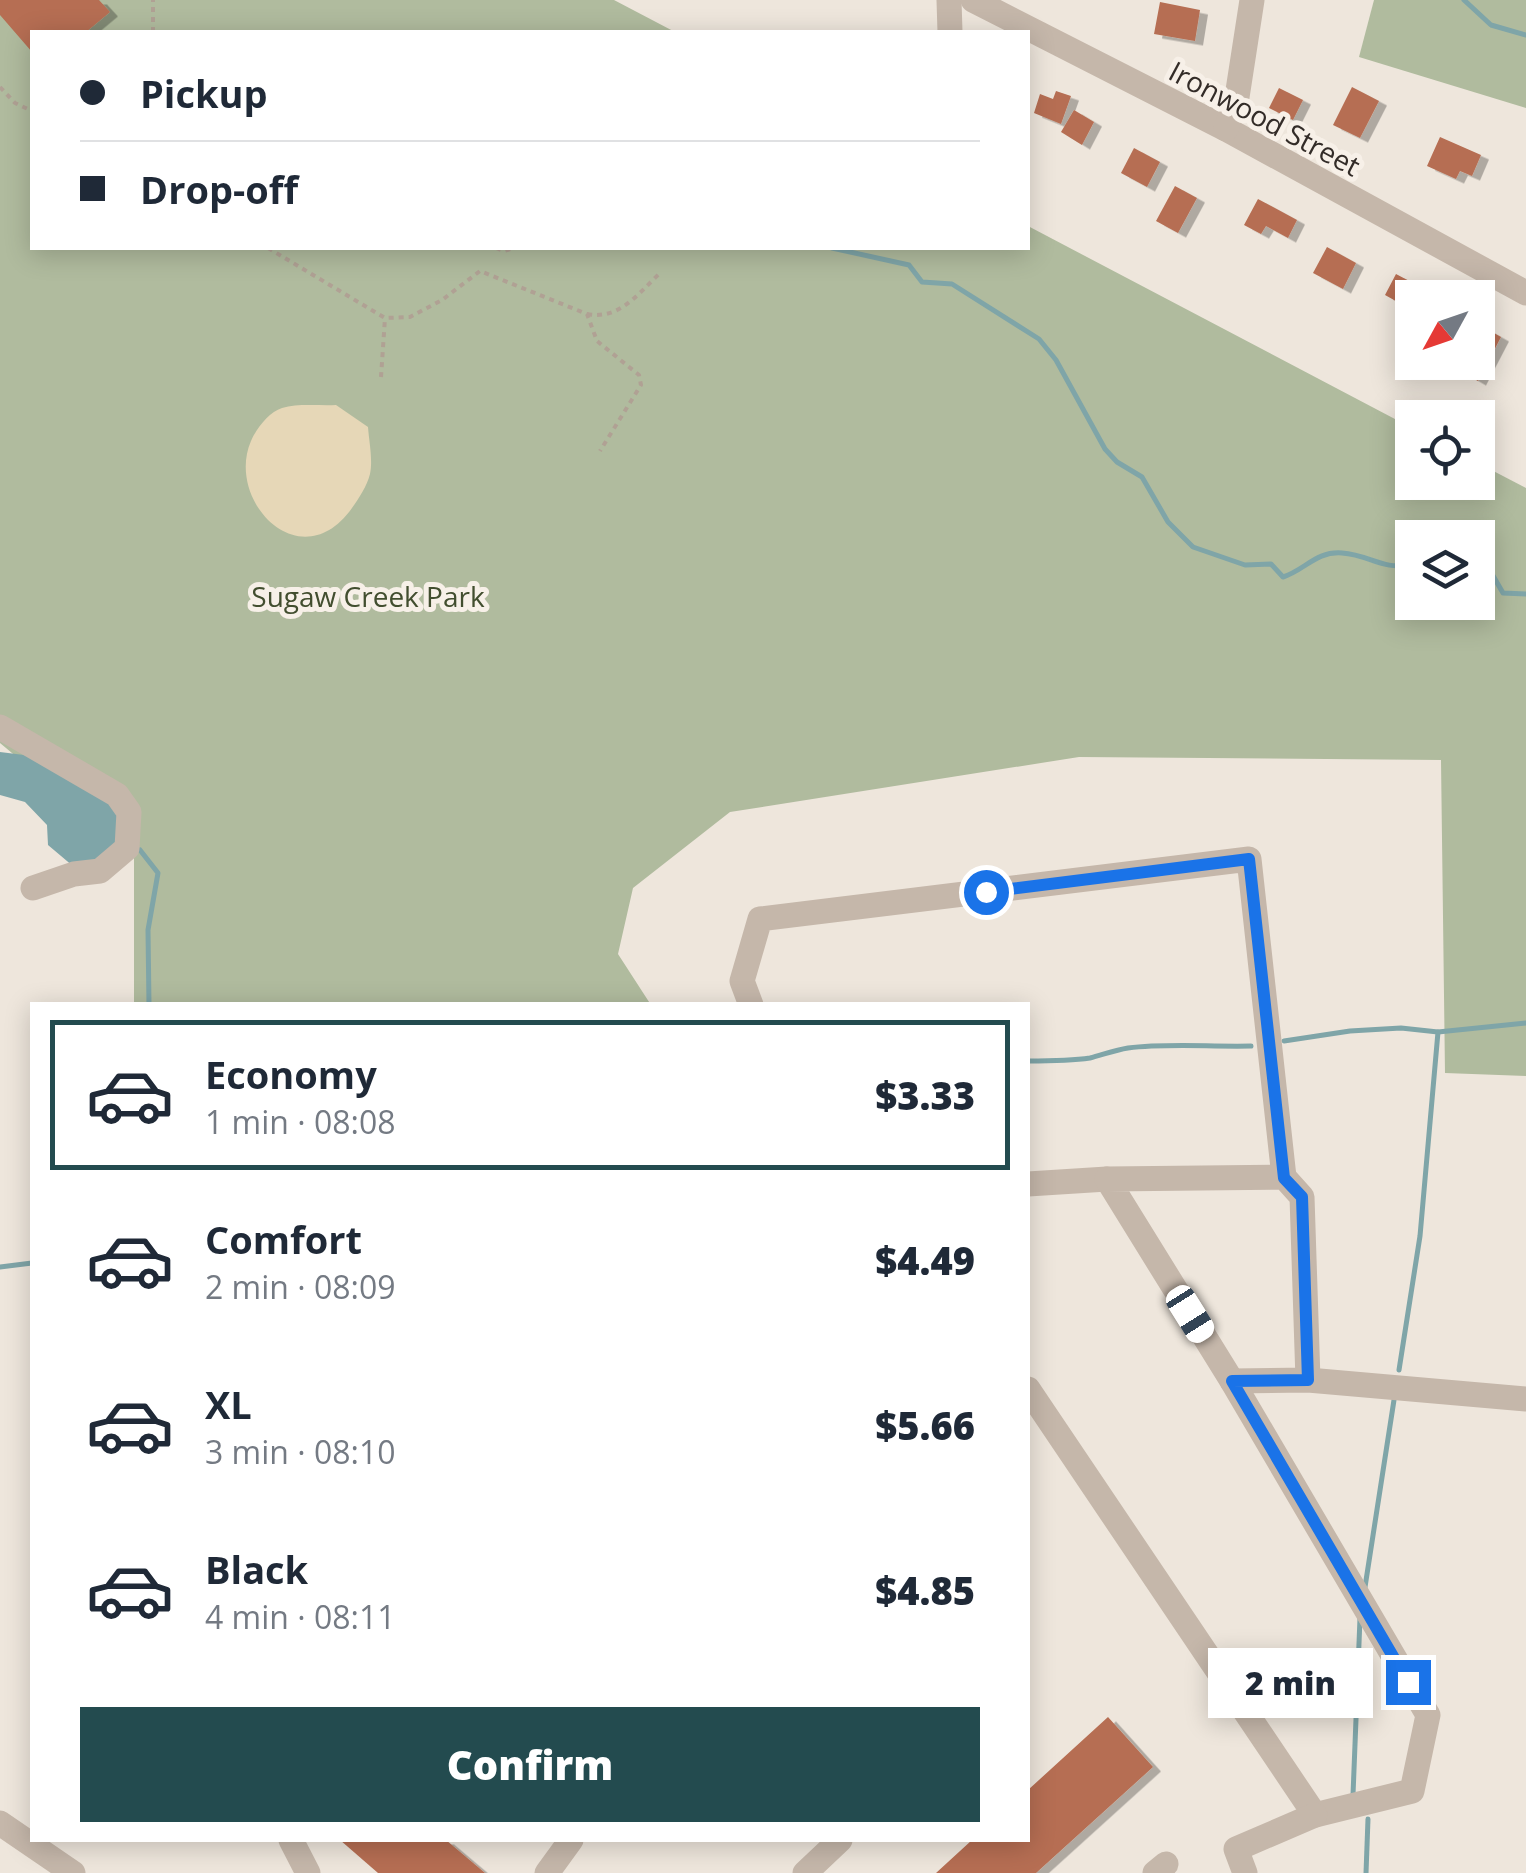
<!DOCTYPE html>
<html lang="en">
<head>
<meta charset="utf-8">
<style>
  :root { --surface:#fff; --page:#f6f6f7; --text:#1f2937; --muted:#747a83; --line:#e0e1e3; --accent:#234b4f }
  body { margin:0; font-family:"Open Sans",sans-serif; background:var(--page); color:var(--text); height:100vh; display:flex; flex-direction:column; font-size:38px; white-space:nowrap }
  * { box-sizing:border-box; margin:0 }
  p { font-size:32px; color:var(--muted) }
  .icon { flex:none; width:55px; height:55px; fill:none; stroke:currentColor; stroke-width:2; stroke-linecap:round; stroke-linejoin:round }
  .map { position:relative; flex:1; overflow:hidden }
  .details { position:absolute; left:30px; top:1002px; width:1000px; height:840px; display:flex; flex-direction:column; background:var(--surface); border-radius:0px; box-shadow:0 5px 25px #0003 }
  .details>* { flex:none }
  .hud { position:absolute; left:30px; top:30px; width:1000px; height:220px; border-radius:0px; box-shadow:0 5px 25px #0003; display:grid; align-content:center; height:220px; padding:0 50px; background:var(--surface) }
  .needle { width:65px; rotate:230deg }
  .fabs { position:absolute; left:1395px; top:280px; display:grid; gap:20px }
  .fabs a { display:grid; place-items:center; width:100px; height:100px; border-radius:0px; background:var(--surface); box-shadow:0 5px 25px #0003; font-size:50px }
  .end { position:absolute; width:45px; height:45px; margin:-22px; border:12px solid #1a73e8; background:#fff; box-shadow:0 0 0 5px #fff }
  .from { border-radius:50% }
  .bubble { position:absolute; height:70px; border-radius:0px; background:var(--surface); box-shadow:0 5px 25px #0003; font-size:32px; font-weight:800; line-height:70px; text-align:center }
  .car { position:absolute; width:30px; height:60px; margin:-30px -15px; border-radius:12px; box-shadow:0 0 8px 2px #0007; background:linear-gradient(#fff 24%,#345 0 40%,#fff 0 76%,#345 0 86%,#fff 0) }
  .hud b { display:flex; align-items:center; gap:35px; height:95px; font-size:38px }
  .hud b+b { border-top:2px solid var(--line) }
  .hud i { width:25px; height:25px; background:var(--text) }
  ul { padding:18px 0 0; list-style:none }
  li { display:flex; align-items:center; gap:30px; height:150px; margin:0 20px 15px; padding:0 30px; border:5px solid transparent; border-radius:0px }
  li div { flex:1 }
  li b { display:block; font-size:38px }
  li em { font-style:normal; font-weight:800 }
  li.selected { border-color:var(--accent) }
  li>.icon { width:90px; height:90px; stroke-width:1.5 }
  .action { display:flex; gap:20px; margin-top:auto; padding:20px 50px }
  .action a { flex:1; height:115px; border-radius:0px; background:var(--accent); color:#fff; font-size:40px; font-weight:800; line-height:115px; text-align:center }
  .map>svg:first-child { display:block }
  .green { fill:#b0bb9e; fill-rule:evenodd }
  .sand { fill:#e6d7b7 }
  .water { fill:#7fa5a8 }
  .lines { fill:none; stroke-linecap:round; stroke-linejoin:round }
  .stream { stroke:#7fa5a8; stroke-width:5 }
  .building { fill:#b66e52; filter:url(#shadow) }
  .path { stroke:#b0a194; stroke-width:4; stroke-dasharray:5 5; stroke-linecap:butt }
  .minor { stroke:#c5b7aa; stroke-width:25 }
  .route { stroke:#1a73e8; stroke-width:12 }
  .labels { text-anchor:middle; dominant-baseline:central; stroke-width:10; stroke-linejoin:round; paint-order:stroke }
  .street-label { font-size:28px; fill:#332c28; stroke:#f7f0e8 }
  .park-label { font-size:28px; fill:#424e2f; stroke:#f7f0e8 }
</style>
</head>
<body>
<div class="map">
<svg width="1526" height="1873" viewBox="0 0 1526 1873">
  <defs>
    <filter id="shadow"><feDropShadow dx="8" dy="4.5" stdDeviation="0" flood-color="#0004"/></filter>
  </defs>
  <rect width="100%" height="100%" fill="#eee6dc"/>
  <g class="green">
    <path d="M 0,0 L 614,0 L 675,32 L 32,32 L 32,248 L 1028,248 L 1028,226 L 1412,428 L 1412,482 L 1478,482 L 1478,463 L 1526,488 L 1526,1076 L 1445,1073 L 1441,760 L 1079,757 L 730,812 L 633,888 L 618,954 L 651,1005 L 134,1005 L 134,855 L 0,743 ZM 1412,538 L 1478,538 L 1478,602 L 1412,602 Z"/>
    <polygon points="1374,0 1526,0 1526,108 1359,57"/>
  </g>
  <path class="sand" d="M 336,405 L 368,427 C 369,441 373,460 370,474 C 367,486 359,498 352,508 C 301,580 225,501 251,441 C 256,429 269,412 282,408 C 298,403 320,406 336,405 Z"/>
  <polygon class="water" points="0,752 48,758 121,805 117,844 80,872 48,845 47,825 25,802 0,795"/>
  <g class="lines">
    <g class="stream">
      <polyline points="1464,0 1491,25 1526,35"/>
      <path d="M 832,248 L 909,265 L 922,282 L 952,284 L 1039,339 L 1056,360 L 1105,449 L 1117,462 L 1142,477 L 1168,522 L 1193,547 L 1245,565 L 1271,564 L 1283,577 C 1305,570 1316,551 1342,553 C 1371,555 1382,571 1412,564"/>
      <polyline points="1478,558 1488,567 1503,593 1526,594"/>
      <polyline points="140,850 158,873 148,930 149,1005"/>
      <polyline points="1284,1041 1350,1031 1401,1028 1438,1032 1526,1023"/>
      <path d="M 1028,1061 C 1048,1061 1070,1061 1090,1058 C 1102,1055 1115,1050 1128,1048 C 1168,1043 1209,1047 1251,1046"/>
      <polyline points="0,1267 32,1263"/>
      <polyline points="1399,1370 1420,1236 1438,1032"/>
      <polyline points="1365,1587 1394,1400"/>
      <polyline points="1353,1795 1360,1618"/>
      <polyline points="1366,1873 1368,1819"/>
    </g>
  </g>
  <g class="building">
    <polygon points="0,0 99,0 110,12 86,32 32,32 32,52 0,15"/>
    <polygon points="1160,2 1200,10 1195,41 1154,34"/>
    <polygon points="1352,87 1379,101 1360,138 1333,125"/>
    <polygon points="1279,88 1303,100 1293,120 1269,108"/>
    <polygon points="1056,91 1071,96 1061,124 1034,113 1040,94 1053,99"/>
    <polygon points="1074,110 1094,122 1082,145 1061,132"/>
    <polygon points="1440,137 1481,155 1472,176 1460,171 1456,179 1427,166"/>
    <polygon points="1134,148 1160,162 1147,187 1121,173"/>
    <polygon points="1175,186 1197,198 1178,233 1156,221"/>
    <polygon points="1258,199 1297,220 1288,238 1266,226 1261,234 1244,225"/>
    <polygon points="1327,247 1356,263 1343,289 1313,273"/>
    <polygon points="1396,274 1430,292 1427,298 1412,298 1412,310 1385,295"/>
    <polygon points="1478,324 1501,337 1478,381 1454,367 1456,362 1478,362"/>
    <polygon points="1108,1717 1153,1767 1036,1873 936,1873 972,1840 1028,1840 1028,1790"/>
    <polygon points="340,1840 446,1840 485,1873 378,1873"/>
  </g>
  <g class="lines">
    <g class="path">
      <polyline points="153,32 153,0"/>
      <polyline points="0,87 15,103 32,111"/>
      <polyline points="268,248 385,318 410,317 442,300 480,271 587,314 597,341 639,375 641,385 600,451"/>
      <polyline points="496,248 504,251 514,248"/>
      <path d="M 587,314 C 619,320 637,295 659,274"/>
      <polyline points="381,377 385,318"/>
    </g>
    <g class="minor">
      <polyline points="949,0 950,32"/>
      <polyline points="973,0 1226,129 1526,293"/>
      <polyline points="1226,129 1237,97 1252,0"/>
      <polyline points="0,727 117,795 129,812 127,848 100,871 74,874 33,888"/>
      <polyline points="751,1005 742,981 760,919 1249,859 1284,1177"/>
      <polyline points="1028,1184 1107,1179"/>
      <polyline points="1308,1380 1302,1197 1284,1177 1107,1179 1232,1381 1308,1380 1526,1399"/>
      <polyline points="1028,1389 1315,1815 1412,1791 1428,1715 1232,1381"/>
      <polyline points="0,1823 73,1873"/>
      <polyline points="291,1840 308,1873"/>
      <polyline points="547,1873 571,1840"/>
      <polyline points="805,1873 840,1840"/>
      <polyline points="1155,1873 1166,1864"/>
      <polyline points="1245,1873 1236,1849 1315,1815"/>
    </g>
  </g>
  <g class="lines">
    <polyline class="route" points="986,892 1249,859 1284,1178 1302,1197 1308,1380 1232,1381 1408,1682"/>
  </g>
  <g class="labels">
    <g class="street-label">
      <text transform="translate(1265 118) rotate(28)">Ironwood Street</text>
    </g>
    <g class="park-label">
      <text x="368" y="596">Sugaw Creek Park</text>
    </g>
  </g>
</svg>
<div class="fabs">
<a><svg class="needle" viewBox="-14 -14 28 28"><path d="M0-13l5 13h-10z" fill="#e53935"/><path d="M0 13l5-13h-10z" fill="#747a83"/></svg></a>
<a><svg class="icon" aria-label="locate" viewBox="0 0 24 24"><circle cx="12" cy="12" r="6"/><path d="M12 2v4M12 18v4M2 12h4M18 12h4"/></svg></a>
<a><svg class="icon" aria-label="layers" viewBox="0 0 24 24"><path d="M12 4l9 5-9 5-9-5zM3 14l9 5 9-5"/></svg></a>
</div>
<i class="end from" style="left:986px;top:892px"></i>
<i class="end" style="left:1408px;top:1682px"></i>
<div class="bubble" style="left:1208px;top:1648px;width:165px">2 min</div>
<i class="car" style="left:1190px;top:1314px;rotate:148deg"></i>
<div class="hud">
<b><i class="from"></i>Pickup</b>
<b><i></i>Drop-off</b>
</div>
<section class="details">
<ul>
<li class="selected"><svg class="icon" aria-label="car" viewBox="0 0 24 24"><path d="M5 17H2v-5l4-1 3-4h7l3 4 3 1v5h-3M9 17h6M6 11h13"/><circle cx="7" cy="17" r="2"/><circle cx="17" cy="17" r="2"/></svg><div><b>Economy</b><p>1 min · 08:08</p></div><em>$3.33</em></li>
<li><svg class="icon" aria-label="car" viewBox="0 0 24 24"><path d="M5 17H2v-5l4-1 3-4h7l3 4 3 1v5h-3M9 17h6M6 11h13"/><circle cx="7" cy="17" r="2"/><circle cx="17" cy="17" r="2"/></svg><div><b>Comfort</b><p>2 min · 08:09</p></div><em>$4.49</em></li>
<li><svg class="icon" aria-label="car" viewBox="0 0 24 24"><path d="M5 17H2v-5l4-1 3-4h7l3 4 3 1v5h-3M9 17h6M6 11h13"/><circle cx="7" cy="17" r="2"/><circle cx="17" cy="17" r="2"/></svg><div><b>XL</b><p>3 min · 08:10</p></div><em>$5.66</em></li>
<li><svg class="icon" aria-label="car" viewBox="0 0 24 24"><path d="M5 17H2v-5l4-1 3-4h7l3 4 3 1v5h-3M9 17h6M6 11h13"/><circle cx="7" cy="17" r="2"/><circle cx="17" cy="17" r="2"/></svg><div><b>Black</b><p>4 min · 08:11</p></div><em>$4.85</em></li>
</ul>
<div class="action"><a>Confirm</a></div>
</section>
</div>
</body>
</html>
